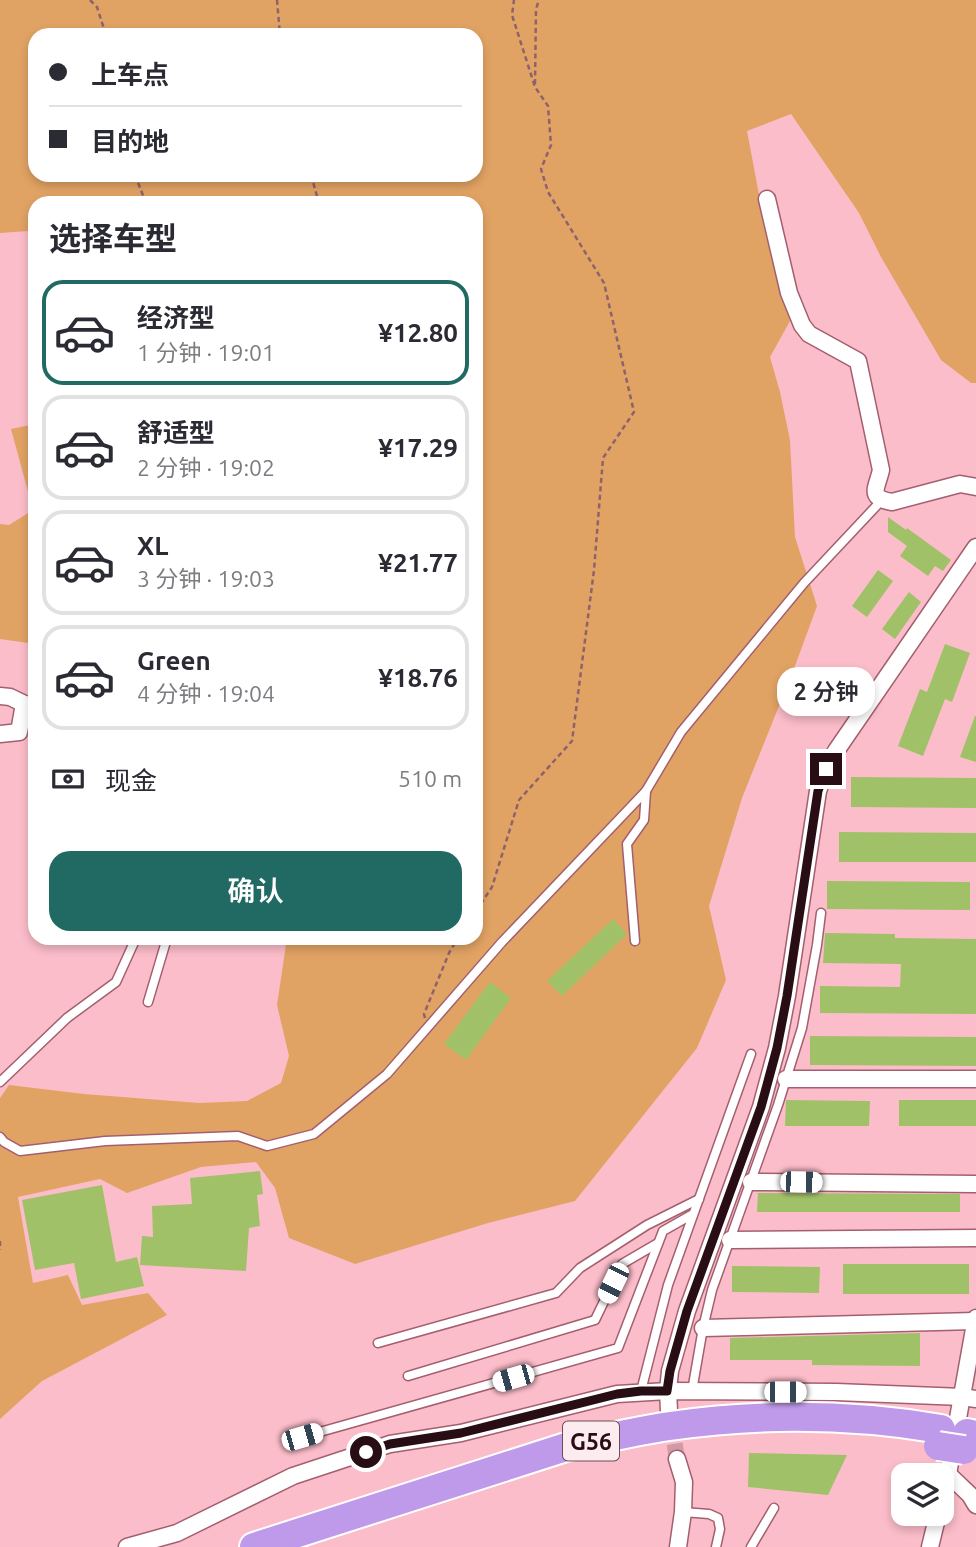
<!DOCTYPE html>
<html lang="zh">
<head>
<meta charset="utf-8">
<style>
  :root { --surface:#fff; --page:#f7f7f7; --text:#2b2b33; --muted:#7c7c81; --line:#e1e1e2; --accent:#216a63 }
  body { margin:0; font-family:Ubuntu,"Noto Sans SC",sans-serif; background:var(--page); color:var(--text); height:100vh; display:flex; flex-direction:column; font-size:26px; white-space:nowrap }
  * { box-sizing:border-box; margin:0 }
  p { font-size:23px; color:var(--muted) }
  .icon { flex:none; width:38px; height:38px; fill:none; stroke:currentColor; stroke-width:2; stroke-linecap:round; stroke-linejoin:round }
  .map { position:relative; flex:1; overflow:hidden }
  .drawer { position:absolute; left:28px; top:196px; width:455px; height:749px; display:flex; flex-direction:column; background:var(--surface); border-radius:21px; box-shadow:0 4px 10px #0003 }
  .drawer>* { flex:none }
  .banner { position:absolute; left:28px; top:28px; width:455px; height:154px; border-radius:21px; box-shadow:0 4px 10px #0003; display:grid; align-content:center; height:154px; padding:0 21px; background:var(--surface) }
  .fabs { position:absolute; left:891px; top:1463px; display:grid; gap:14px }
  .fabs a { display:grid; place-items:center; width:63px; height:63px; border-radius:14px; background:var(--surface); box-shadow:0 4px 10px #0003; font-size:35px }
  .end { position:absolute; width:32px; height:32px; margin:-16px; border:9px solid #280d15; background:#fff; box-shadow:0 0 0 4px #fff }
  .from { border-radius:50% }
  .bubble { position:absolute; height:49px; border-radius:21px; background:var(--surface); box-shadow:0 4px 10px #0003; font-size:23px; font-weight:600; line-height:49px; text-align:center }
  .car { position:absolute; width:21px; height:42px; margin:-21px -10px; border-radius:9px; box-shadow:0 0 5px 2px #0007; background:linear-gradient(#fff 24%,#345 0 40%,#fff 0 76%,#345 0 86%,#fff 0) }
  .banner b { display:flex; align-items:center; gap:24px; height:66px; font-size:26px }
  .banner b+b { border-top:2px solid var(--line) }
  .banner i { width:18px; height:18px; background:var(--text) }
  ul { padding:0; list-style:none }
  li { display:flex; align-items:center; gap:21px; height:105px; margin:0 14px 10px; padding:0 7px; border:4px solid var(--line); border-radius:21px }
  li div { flex:1 }
  li b { display:block; font-size:26px }
  li em { font-style:normal; font-weight:600 }
  li.selected { border-color:var(--accent) }
  li>.icon { width:63px; height:63px; stroke-width:1.5 }
  h2 { padding:0 21px; font-size:32px; line-height:84px }
  .pay { display:flex; align-items:center; gap:18px; height:77px; padding:0 21px; font-size:26px }
  .pay p { margin-inline-start:auto }
  .action { display:flex; gap:14px; margin-top:auto; padding:14px 21px }
  .action a { flex:1; height:80px; border-radius:21px; background:var(--accent); color:#fff; font-size:28px; font-weight:600; line-height:80px; text-align:center }
  .map>svg:first-child { display:block }
  .green { fill:#e1a364; fill-rule:evenodd }
  .building { fill:#a1c169 }
  .lines { fill:none; stroke-linecap:round; stroke-linejoin:round }
  .street-tunnel { stroke:#d19aa5; stroke-width:16; stroke-dasharray:16 8; stroke-linecap:butt }
  .lane-casing { stroke:#a45f6f; stroke-width:11 }
  .street-casing { stroke:#a45f6f; stroke-width:19 }
  .highway-casing { stroke:#fff; stroke-width:32 }
  .path { stroke:#8e626c; stroke-width:2.5; stroke-dasharray:5 3.5; stroke-linecap:butt }
  .lane { stroke:#fff; stroke-width:8 }
  .street { stroke:#fff; stroke-width:16 }
  .highway { stroke:#c09aea; stroke-width:28 }
  .highway-bridge-casing { stroke:#fff; stroke-width:32; stroke-linecap:butt }
  .highway-bridge { stroke:#c09aea; stroke-width:28 }
  .route { stroke:#280d15; stroke-width:9 }
  .labels { text-anchor:middle; dominant-baseline:central; stroke-width:5; stroke-linejoin:round; paint-order:stroke }
  .shield { fill:#fdecef; stroke:#685056; stroke-width:2 }
  .shield-label { font-size:23px; font-weight:bold; fill:#280d15 }
</style>
</head>
<body>
<div class="map">
<svg width="976" height="1547" viewBox="0 0 976 1547">
  <rect width="100%" height="100%" fill="#fbbdc9"/>
  <g class="green">
    <path d="M 0,0 L 976,0 L 976,383 L 971,383 L 941,360 L 881,257 L 859,213 L 791,114 L 747,131 L 767,237 L 790,321 L 770,357 L 780,392 L 790,440 L 795,537 L 817,606 L 795,666 L 742,798 L 709,906 L 726,980 L 697,1048 L 575,1201 L 488,1223 L 355,1264 L 289,1238 L 275,1188 L 256,1162 L 201,1167 L 127,1193 L 100,1179 L 18,1197 L 33,1283 L 68,1275 L 82,1305 L 148,1293 L 167,1315 L 42,1381 L 0,1419 L 0,1098 L 9,1085 L 84,1094 L 199,1103 L 247,1101 L 281,1083 L 289,1056 L 277,1005 L 287,938 L 476,938 L 476,203 L 35,203 L 35,264 L 29,231 L 0,233 ZM 35,35 L 476,35 L 476,175 L 35,175 Z"/>
    <polygon points="35,424 35,644 0,639 0,524 9,525 33,510 11,429"/>
  </g>
  <g class="building">
    <polygon points="888,517 906,530 907,528 951,560 943,571 935,566 928,576 900,556 907,546 888,532"/>
    <polygon points="878,570 893,581 867,617 852,606"/>
    <polygon points="909,592 921,602 895,639 882,629"/>
    <polygon points="945,644 970,653 952,702 945,699 923,756 898,746 920,689 927,692"/>
    <polygon points="975,716 976,716 976,762 960,757"/>
    <polygon points="851,777 976,778 976,808 851,807"/>
    <polygon points="839,832 976,833 976,862 839,862"/>
    <polygon points="827,881 970,882 970,910 827,909"/>
    <polygon points="613,919 627,934 562,996 547,981"/>
    <polygon points="825,933 895,934 895,938 976,939 976,1014 820,1013 820,986 900,987 901,964 823,963"/>
    <polygon points="490,982 511,998 466,1060 444,1044"/>
    <polygon points="810,1036 976,1037 976,1066 810,1065"/>
    <polygon points="786,1100 870,1101 869,1126 785,1126"/>
    <rect x="899" y="1100" width="77" height="26"/>
    <polygon points="260,1171 263,1194 257,1195 260,1226 249,1228 246,1271 140,1265 142,1236 153,1237 152,1206 192,1204 190,1178"/>
    <polygon points="102,1185 116,1262 137,1257 144,1286 81,1299 74,1263 35,1270 22,1200"/>
    <polygon points="758,1193 960,1194 960,1212 757,1212"/>
    <rect x="843" y="1264" width="126" height="30"/>
    <polygon points="732,1266 820,1267 819,1293 732,1292"/>
    <polygon points="920,1333 920,1366 812,1365 812,1360 730,1360 730,1338"/>
    <polygon points="749,1453 847,1455 828,1495 748,1487"/>
  </g>
  <g class="lines">
    <polyline class="street-tunnel" points="671,1420 677,1459"/>
    <defs>
      <g id="lane">
        <polyline points="635,941 627,844 644,820 646,791"/>
        <polyline points="148,1002 167,938"/>
        <polyline points="0,1082 67,1018 116,982 136,938"/>
        <polyline points="0,1137 4,1142 20,1151 105,1141 238,1136 267,1146 314,1134 387,1074 502,942 646,791 681,732 804,583 881,501"/>
        <polyline points="378,1343 556,1293 580,1268 647,1225 699,1199"/>
        <polyline points="408,1376 595,1320 622,1264 658,1243"/>
        <polyline points="641,1391 668,1285 751,1054"/>
        <polyline points="692,1391 703,1328 712,1290 778,1105 802,1028 817,945 821,913"/>
        <polyline points="302,1437 618,1348 663,1231 693,1214"/>
        <polyline points="683,1512 709,1514 718,1518 720,1529 716,1547"/>
        <polyline points="751,1547 774,1508"/>
      </g>
      <g id="street">
        <path d="M 767,199 L 789,293 L 802,325 L 809,334 L 858,361 L 881,470 C 877,488 867,498 892,502 L 960,484 L 976,487"/>
        <polyline points="0,696 10,697 35,709"/>
        <polyline points="0,734 19,732 24,704"/>
        <polyline points="786,1079 976,1079"/>
        <polyline points="751,1182 976,1184"/>
        <polyline points="730,1240 976,1238"/>
        <polyline points="703,1328 975,1321"/>
        <polyline points="669,1411 668,1391 670,1371 687,1311 761,1107 777,1048 787,996 818,791 826,769 836,751 976,547"/>
        <polyline points="677,1459 684,1482 683,1512 678,1547"/>
        <polyline points="948,1474 970,1495 976,1505"/>
        <polyline points="942,1501 948,1474 976,1318"/>
        <polyline points="127,1547 177,1533 293,1476 390,1444 461,1433 617,1394 668,1391 836,1392 963,1397 976,1399"/>
        <polyline points="930,1547 938,1514"/>
      </g>
      <g id="highway">
        <polyline points="967,1433 976,1435"/>
        <path d="M 254,1547 L 566,1447 C 601,1439 635,1431 670,1426 C 760,1413 852,1414 941,1429"/>
      </g>
    </defs>
    <use href="#lane" class="lane-casing"/>
    <use href="#street" class="street-casing"/>
    <use href="#highway" class="highway-casing"/>
    <g class="path">
      <polyline points="90,0 97,7 106,35"/>
      <polyline points="277,0 280,35"/>
      <polyline points="535,84 536,9 539,0"/>
      <polyline points="135,175 146,203"/>
      <polyline points="311,175 319,203"/>
      <polyline points="476,911 492,887 519,800 572,741 594,570 603,458 634,412 604,283 548,192 541,169 551,145 548,106 535,87 512,15 514,0"/>
      <polyline points="425,1018 424,1014 449,953 458,938"/>
      <polyline points="0,1241 0,1250"/>
    </g>
    <use href="#lane" class="lane"/>
    <use href="#street" class="street"/>
    <use href="#highway" class="highway"/>
    <defs>
      <polyline id="highway-bridge" points="938,1446 964,1450"/>
    </defs>
    <use href="#highway-bridge" class="highway-bridge-casing"/>
    <use href="#highway-bridge" class="highway-bridge"/>
  </g>
  <g class="lines">
    <polyline class="route" points="366,1452 390,1444 461,1433 617,1394 641,1391 667,1391 670,1371 687,1311 761,1107 777,1048 787,996 818,791 826,769"/>
  </g>
  <g class="labels">
    <rect class="shield" x="563" y="1421.5" width="56" height="39" rx="5"/>
    <g class="shield-label">
      <text x="591" y="1441">G56</text>
    </g>
  </g>
</svg>
<div class="fabs">
<a><svg class="icon" aria-label="layers" viewBox="0 0 24 24"><path d="M12 4l9 5-9 5-9-5zM3 14l9 5 9-5"/></svg></a>
</div>
<i class="end from" style="left:366px;top:1452px"></i>
<i class="end" style="left:826px;top:769px"></i>
<div class="bubble" style="left:777px;top:667px;width:98px">2 分钟</div>
<i class="car" style="left:801px;top:1182px;rotate:91deg"></i>
<i class="car" style="left:613px;top:1283px;rotate:206deg"></i>
<i class="car" style="left:513px;top:1378px;rotate:254deg"></i>
<i class="car" style="left:785px;top:1392px;rotate:90deg"></i>
<i class="car" style="left:302px;top:1437px;rotate:74deg"></i>
<div class="banner">
<b><i class="from"></i>上车点</b>
<b><i></i>目的地</b>
</div>
<section class="drawer">
<h2>选择车型</h2>
<ul>
<li class="selected"><svg class="icon" aria-label="car" viewBox="0 0 24 24"><path d="M5 17H2v-5l4-1 3-4h7l3 4 3 1v5h-3M9 17h6M6 11h13"/><circle cx="7" cy="17" r="2"/><circle cx="17" cy="17" r="2"/></svg><div><b>经济型</b><p>1 分钟 · 19:01</p></div><em>¥12.80</em></li>
<li><svg class="icon" aria-label="car" viewBox="0 0 24 24"><path d="M5 17H2v-5l4-1 3-4h7l3 4 3 1v5h-3M9 17h6M6 11h13"/><circle cx="7" cy="17" r="2"/><circle cx="17" cy="17" r="2"/></svg><div><b>舒适型</b><p>2 分钟 · 19:02</p></div><em>¥17.29</em></li>
<li><svg class="icon" aria-label="car" viewBox="0 0 24 24"><path d="M5 17H2v-5l4-1 3-4h7l3 4 3 1v5h-3M9 17h6M6 11h13"/><circle cx="7" cy="17" r="2"/><circle cx="17" cy="17" r="2"/></svg><div><b>XL</b><p>3 分钟 · 19:03</p></div><em>¥21.77</em></li>
<li><svg class="icon" aria-label="car" viewBox="0 0 24 24"><path d="M5 17H2v-5l4-1 3-4h7l3 4 3 1v5h-3M9 17h6M6 11h13"/><circle cx="7" cy="17" r="2"/><circle cx="17" cy="17" r="2"/></svg><div><b>Green</b><p>4 分钟 · 19:04</p></div><em>¥18.76</em></li>
</ul>
<div class="pay"><svg class="icon" aria-label="cash" viewBox="0 0 24 24"><path d="M3 7h18v10H3z"/><circle cx="12" cy="12" r="2"/></svg>现金<p>510 m</p></div>
<div class="action"><a>确认</a></div>
</section>
</div>
</body>
</html>
